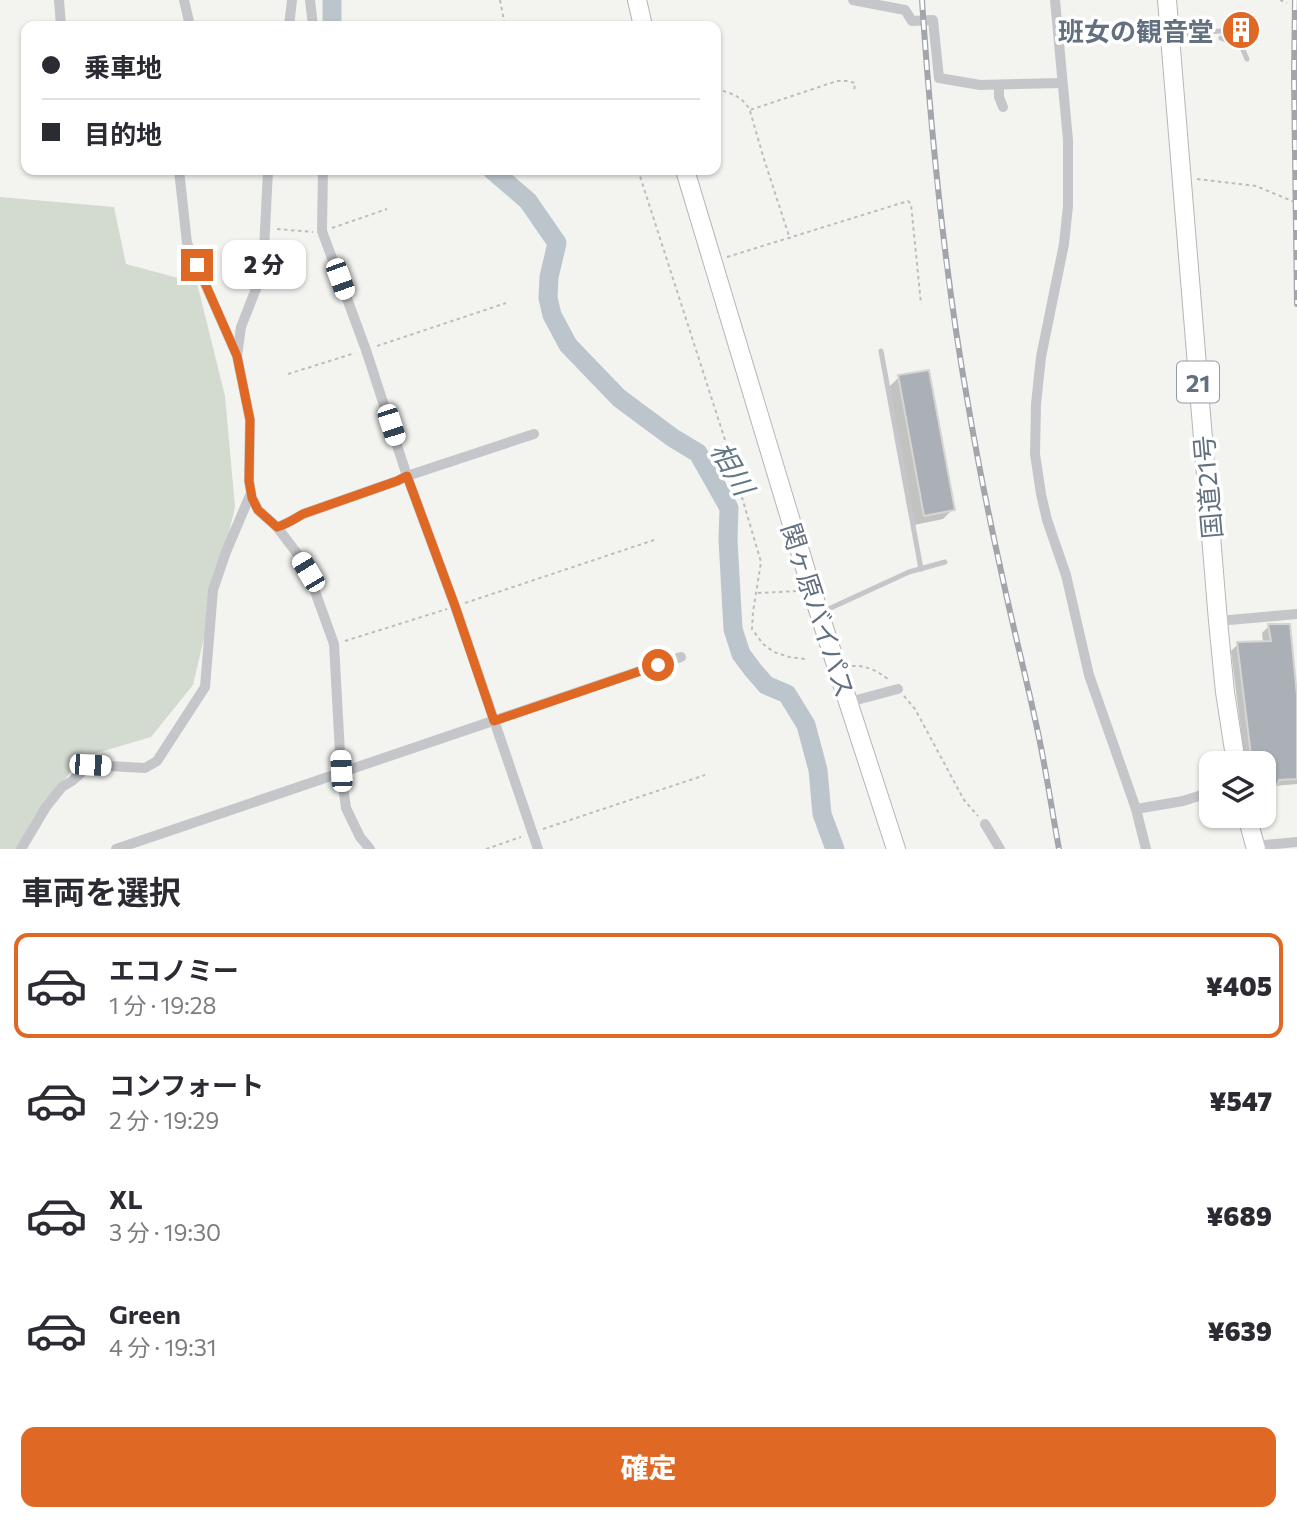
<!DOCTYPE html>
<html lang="ja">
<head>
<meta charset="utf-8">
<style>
  :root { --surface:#fff; --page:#f7f7f7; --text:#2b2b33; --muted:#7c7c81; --line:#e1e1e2; --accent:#df6825 }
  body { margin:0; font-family:Commissioner,"Noto Sans JP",sans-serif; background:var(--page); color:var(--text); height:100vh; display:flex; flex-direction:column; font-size:26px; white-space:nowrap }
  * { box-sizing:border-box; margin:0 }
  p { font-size:23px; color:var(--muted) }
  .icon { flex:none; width:38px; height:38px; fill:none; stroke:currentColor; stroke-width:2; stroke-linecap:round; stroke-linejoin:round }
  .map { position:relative; height:849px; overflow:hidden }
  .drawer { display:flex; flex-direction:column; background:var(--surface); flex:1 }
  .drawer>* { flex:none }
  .banner { position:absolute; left:21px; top:21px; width:700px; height:154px; border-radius:14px; box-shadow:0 2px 5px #0004; display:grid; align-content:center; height:154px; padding:0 21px; background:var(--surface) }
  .controls { position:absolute; left:1199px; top:751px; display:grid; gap:14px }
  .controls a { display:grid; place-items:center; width:77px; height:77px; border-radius:14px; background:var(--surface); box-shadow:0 2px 5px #0004; font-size:35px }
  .end { position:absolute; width:32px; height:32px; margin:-16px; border:9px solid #df6825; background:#fff; box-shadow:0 0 0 4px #fff }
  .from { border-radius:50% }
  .bubble { position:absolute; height:49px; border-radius:14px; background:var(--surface); box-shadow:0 2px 5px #0004; font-size:23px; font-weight:800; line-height:49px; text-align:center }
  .car { position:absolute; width:21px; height:42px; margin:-21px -10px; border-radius:9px; box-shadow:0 0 5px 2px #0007; background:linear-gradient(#fff 24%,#345 0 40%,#fff 0 76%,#345 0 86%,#fff 0) }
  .banner b { display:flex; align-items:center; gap:24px; height:66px; font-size:26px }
  .banner b+b { border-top:2px solid var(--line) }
  .banner i { width:18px; height:18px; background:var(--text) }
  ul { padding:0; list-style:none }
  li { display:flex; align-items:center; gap:21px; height:105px; margin:0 14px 10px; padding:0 7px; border:4px solid transparent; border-radius:14px }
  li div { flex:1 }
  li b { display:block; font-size:26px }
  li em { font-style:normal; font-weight:800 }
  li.selected { border-color:var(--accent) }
  li>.icon { width:63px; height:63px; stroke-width:1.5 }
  h2 { padding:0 21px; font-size:32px; line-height:84px }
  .action { display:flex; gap:14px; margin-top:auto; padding:14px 21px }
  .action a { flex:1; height:80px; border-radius:14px; background:var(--accent); color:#fff; font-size:28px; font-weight:800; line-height:80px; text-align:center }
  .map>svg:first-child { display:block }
  .green { fill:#d3dbd1 }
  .shadow { fill:#0003 }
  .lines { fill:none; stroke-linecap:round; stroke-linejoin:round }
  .river { stroke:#bcc5cb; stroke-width:19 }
  .building { fill:#aab0b5; stroke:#d5d5d3; stroke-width:2 }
  .trunk-casing { stroke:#b4b6ba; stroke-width:20 }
  .path { stroke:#bbbdbf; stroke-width:2; stroke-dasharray:3.5 3.5; stroke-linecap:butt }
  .service { stroke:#c4c6ca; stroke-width:5 }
  .minor { stroke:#c4c6ca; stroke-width:10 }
  .trunk { stroke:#fff; stroke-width:18 }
  .rail-casing { stroke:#a2a6ac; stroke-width:6 }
  .rail { stroke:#fff; stroke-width:3.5; stroke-dasharray:10; stroke-linecap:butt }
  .route { stroke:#df6825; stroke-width:9 }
  .labels { text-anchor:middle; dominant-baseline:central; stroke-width:7; stroke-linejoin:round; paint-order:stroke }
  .shield { fill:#fff; stroke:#929ba6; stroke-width:2 }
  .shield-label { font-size:24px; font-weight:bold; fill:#637080 }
  .poi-label { font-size:26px; font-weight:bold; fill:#637080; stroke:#fff; text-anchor:end }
  .street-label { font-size:26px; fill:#637080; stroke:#fff }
  .water-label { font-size:28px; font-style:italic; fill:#637885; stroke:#fff }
</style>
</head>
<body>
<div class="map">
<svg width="1297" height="849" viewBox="0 0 1297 849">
  <rect width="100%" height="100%" fill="#f3f4f0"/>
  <polygon class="green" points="0,197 114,207 126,264 197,283 225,396 235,507 193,685 151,737 80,758 16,849 0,849"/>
  <g class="shadow">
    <polygon points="1236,25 1247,36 1242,41 1231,40 1233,36 1232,29"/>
    <polygon points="899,377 953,509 943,519 914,525 889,387"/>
    <polygon points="1269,626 1297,713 1297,784 1274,786 1269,791 1264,792 1264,763 1245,763 1231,651 1238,644 1263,643 1262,633"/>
  </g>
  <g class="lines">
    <g class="river">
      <polyline points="332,26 332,0"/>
      <polyline points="492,170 528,201 557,243 549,277 548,298 552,315 568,345 619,398 673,438 698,453 729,508 728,540 733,629 741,654 753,670 766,685 787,694 806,725 818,770 822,814 835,849"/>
    </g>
  </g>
  <g class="building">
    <polygon points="1235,23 1249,24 1248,37 1234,36 1237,30"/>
    <polygon points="929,370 955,510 924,516 898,375"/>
    <polygon points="1268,624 1290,624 1297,695 1297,779 1279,780 1278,784 1264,786 1264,763 1252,763 1237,642 1271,641"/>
  </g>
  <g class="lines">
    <defs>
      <g id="trunk">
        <polyline points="637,0 643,26"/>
        <polyline points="1167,0 1218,621 1225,692 1236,763"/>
        <polyline points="685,170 812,591 896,849"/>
        <polyline points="1247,816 1256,849"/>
      </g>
    </defs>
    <use href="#trunk" class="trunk-casing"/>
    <g class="path">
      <polyline points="500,0 505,26"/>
      <polyline points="1280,0 1287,3"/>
      <path d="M 716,89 C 731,93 742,96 750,110 L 837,81 L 847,81 L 855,83 L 854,92"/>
      <polyline points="750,111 763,156 790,239"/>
      <polyline points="638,170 726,443 761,562 753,612 752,629 763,644 774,652 789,657 805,659"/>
      <polyline points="1197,179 1256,186 1297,203"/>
      <polyline points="332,228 387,209"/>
      <polyline points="277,229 313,232"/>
      <polyline points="727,257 908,201 911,204 921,304"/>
      <polyline points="377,346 506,303"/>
      <polyline points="288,374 355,353"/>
      <polyline points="758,593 798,591"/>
      <polyline points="465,603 654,540"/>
      <polyline points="345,641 447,609"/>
      <path d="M 852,666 C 866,665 877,671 888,679"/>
      <polyline points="904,696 915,709 964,800 978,816"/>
      <polyline points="543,829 705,775"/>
      <polyline points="486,849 521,837"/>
    </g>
    <g class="service">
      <polyline points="1173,35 1232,30"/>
      <polyline points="1221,38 1235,43 1246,43"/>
      <polyline points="1240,43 1247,59"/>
      <polyline points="881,351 921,569"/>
      <polyline points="822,612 909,572 945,562"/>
    </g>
    <g class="minor">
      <polyline points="59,0 61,26"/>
      <polyline points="184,0 190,26"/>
      <polyline points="310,0 313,26"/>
      <polyline points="853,0 905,10 912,21 933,20 939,78 980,85 1062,83"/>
      <polyline points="1055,0 1068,140 1068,206 1064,244 1041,357 1036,404 1035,454 1041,494 1047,520 1066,575 1089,675 1136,809 1146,849"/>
      <polyline points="289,26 292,0"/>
      <polyline points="999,85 999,97 1003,107"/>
      <polyline points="179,170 187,243 237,356 250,420 249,481 252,498 258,510 277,527 299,556 308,572 334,644 341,771 346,808 360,837 370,849"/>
      <polyline points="323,170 322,231 366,350 407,476 455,606 538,849"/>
      <polyline points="237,356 241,327 263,271 268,170"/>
      <path d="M 277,527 C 287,524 294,519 303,514 L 397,481 L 407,476 L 534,434"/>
      <polyline points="1218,621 1297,614"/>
      <polyline points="849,702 898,689"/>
      <polyline points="1136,809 1183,801 1211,792"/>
      <polyline points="985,824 1000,849"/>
      <polyline points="1255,846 1297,842"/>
      <polyline points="21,849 46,807 62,787 72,781 90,765 145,768 157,761 205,687 213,590 226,552 251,493"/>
      <path d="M 116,849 C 304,784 493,722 681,657"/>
    </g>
    <use href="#trunk" class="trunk"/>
    <defs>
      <g id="rail">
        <path d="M 922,0 C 931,135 944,270 968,404 C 978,463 990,522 1003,580 C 1013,627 1025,673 1035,719 C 1045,762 1051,806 1059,849"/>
        <polyline points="1295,0 1294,78 1297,304"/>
      </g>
    </defs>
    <use href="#rail" class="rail-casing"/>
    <use href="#rail" class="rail"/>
  </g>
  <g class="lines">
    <path class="route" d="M 197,265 L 237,356 L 250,420 L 249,481 L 252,498 L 258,510 L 277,527 C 287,524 294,519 303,514 L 397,481 L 407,476 L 455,606 L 494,721 L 658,665"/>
  </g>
  <defs>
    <symbol id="building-disc" viewBox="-11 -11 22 22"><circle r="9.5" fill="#df6825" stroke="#fff"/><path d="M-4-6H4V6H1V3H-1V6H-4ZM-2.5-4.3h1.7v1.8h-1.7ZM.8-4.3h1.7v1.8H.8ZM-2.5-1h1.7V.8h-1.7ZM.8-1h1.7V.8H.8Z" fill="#fff"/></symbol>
  </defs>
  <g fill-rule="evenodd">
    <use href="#building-disc" x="1219" y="8" width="44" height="44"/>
  </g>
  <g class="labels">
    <rect class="shield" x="1177" y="361.5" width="42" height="41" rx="5"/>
    <g class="shield-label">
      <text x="1198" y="382">21</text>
    </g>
    <g class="poi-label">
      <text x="1214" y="30">班女の観音堂</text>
    </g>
    <g class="street-label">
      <text transform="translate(1207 487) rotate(-95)">国道21号</text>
      <text transform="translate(819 610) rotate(72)">関ヶ原バイパス</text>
    </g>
    <g class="water-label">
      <text transform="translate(733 468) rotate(60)">相川</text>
    </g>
  </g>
</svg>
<div class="controls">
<a><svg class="icon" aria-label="layers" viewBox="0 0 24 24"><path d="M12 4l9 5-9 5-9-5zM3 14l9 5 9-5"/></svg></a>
</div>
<i class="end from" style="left:658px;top:665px"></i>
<i class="end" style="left:197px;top:265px"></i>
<div class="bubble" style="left:222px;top:240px;width:84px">2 分</div>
<i class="car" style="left:340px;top:279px;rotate:160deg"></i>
<i class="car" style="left:391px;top:425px;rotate:162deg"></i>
<i class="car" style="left:308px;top:572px;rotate:329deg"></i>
<i class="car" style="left:90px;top:765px;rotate:93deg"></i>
<i class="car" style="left:341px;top:771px;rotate:357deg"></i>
<div class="banner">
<b><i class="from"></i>乗車地</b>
<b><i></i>目的地</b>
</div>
</div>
<section class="drawer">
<h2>車両を選択</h2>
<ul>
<li class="selected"><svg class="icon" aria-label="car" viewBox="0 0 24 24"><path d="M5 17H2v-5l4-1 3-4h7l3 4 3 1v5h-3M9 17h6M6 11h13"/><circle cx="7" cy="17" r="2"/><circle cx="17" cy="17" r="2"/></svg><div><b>エコノミー</b><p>1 分 · 19:28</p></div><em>¥405</em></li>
<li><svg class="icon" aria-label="car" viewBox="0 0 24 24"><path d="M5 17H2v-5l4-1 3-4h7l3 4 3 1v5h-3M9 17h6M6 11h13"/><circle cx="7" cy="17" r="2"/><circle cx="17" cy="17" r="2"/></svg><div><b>コンフォート</b><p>2 分 · 19:29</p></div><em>¥547</em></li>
<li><svg class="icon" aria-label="car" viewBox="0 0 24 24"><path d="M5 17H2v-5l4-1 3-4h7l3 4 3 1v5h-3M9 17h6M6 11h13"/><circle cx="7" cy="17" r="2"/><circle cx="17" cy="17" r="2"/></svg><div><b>XL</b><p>3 分 · 19:30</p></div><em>¥689</em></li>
<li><svg class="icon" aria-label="car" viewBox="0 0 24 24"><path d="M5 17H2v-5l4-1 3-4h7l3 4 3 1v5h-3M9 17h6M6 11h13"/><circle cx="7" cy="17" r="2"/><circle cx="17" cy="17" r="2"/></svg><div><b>Green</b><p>4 分 · 19:31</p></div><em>¥639</em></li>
</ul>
<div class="action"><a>確定</a></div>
</section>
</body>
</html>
